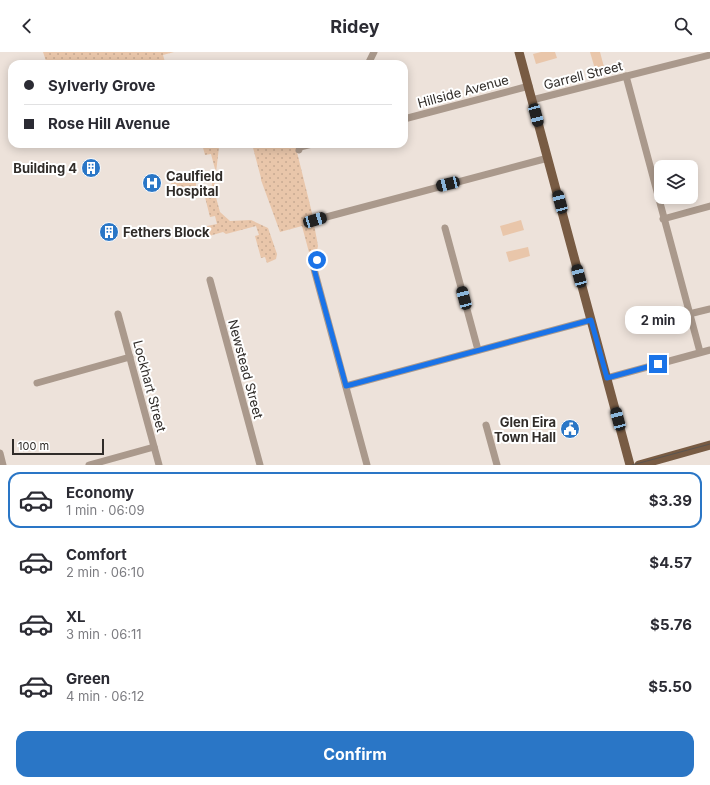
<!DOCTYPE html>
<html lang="en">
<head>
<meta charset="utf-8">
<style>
  :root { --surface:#fff; --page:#f7f7f7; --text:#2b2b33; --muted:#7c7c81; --line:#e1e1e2; --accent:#2a76c6 }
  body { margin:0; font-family:Inter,sans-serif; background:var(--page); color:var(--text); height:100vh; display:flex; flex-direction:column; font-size:15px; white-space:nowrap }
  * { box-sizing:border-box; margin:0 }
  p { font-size:13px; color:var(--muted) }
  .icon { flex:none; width:22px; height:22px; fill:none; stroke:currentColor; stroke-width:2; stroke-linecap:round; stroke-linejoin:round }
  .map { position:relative; height:413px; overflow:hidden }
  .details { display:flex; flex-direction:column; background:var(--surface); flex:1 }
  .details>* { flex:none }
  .banner { position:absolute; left:8px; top:8px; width:400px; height:88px; border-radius:12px; box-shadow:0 2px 10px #0003; display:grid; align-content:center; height:88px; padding:0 16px; background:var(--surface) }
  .fabs { position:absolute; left:654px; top:108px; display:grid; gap:8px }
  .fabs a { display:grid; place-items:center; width:44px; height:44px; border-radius:8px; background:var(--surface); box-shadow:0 2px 10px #0003; font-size:20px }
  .scale { position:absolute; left:12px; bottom:10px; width:92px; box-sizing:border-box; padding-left:4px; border:2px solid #302c29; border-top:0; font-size:11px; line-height:14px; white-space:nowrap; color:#302c29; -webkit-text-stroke:3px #fff; paint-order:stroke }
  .end { position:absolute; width:18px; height:18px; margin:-9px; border:5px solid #1a73e8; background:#fff; box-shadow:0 0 0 2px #fff }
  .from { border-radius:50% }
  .bubble { position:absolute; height:28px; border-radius:12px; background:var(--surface); box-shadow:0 2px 10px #0003; font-size:13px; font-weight:700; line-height:28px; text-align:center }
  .car { position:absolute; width:12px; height:24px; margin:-12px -6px; border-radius:5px; box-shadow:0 0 3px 1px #0007; background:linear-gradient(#222 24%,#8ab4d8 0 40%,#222 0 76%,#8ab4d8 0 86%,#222 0) }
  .banner b { display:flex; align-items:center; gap:14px; height:38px; font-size:15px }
  .banner b+b { border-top:1px solid var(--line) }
  .banner i { width:10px; height:10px; background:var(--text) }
  ul { padding:7px 0 0; list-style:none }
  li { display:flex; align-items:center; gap:12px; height:56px; margin:0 8px 6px; padding:0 8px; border:2px solid transparent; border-radius:12px }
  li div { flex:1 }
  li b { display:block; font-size:15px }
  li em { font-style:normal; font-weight:700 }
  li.current { border-color:var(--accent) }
  li>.icon { width:36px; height:36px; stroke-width:1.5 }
  .button { display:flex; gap:8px; margin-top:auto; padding:8px 16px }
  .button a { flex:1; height:46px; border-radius:12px; background:var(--accent); color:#fff; font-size:16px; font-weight:700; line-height:46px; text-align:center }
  header { display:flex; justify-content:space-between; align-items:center; height:52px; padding:0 16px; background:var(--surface); font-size:18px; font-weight:700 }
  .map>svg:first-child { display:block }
  .grass { fill:url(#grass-dots) }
  .park { fill:#e9c6aa }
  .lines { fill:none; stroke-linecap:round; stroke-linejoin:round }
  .minor { stroke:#aa998c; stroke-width:7 }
  .major { stroke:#785b43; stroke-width:9 }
  .tram { stroke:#595450; stroke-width:1 }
  .route { stroke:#1a73e8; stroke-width:5 }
  .labels { text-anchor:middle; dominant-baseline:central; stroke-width:4; stroke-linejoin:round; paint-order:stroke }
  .street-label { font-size:13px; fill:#302c29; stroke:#fff }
  .poi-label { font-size:13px; font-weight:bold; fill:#302c29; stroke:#fff; text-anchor:end }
</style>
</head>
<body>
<header><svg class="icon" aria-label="back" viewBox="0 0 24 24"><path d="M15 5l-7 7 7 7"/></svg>Ridey<svg class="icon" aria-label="search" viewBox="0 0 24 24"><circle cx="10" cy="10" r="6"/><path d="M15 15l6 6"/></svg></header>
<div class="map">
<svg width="710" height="413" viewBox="0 0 710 413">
  <defs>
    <pattern id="grass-dots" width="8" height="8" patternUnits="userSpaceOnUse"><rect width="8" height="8" fill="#e9c6aa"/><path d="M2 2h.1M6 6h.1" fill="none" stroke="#c8aa92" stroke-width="1.8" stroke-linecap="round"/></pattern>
  </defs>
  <rect width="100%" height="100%" fill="#ede2da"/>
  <g class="grass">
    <polygon points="43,0 174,0 163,3 165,10 158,12 47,12"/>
    <polygon points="202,92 231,92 219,95 214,138 220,160 230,169 251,168 268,176 277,202 276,207 267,211 265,205 261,206 255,184 259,183 256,174 226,182 223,180 209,184 207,174 217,172 215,164 210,165 204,141 174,144 171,130 196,124 196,135 211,137 215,117 211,102 205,103"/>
    <polygon points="252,92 295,92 312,161 318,194 315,207 311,208 302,174 280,180 261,128 261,126"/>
  </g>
  <g class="park">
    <polygon points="541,0 555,0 557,6 536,12 533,2"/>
    <polygon points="590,0 600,0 604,15 595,17"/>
    <polygon points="521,168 524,178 503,184 500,174"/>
    <polygon points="528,195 530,204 509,210 506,200"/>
  </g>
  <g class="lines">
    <g class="minor">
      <polyline points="368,12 374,0"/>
      <polyline points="626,24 700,300"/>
      <polyline points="532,48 710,3"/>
      <polyline points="404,67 529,34"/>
      <polyline points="299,98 300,95 312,92"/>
      <polyline points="663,167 710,154"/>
      <polyline points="315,168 548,106"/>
      <polyline points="445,176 478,298"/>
      <polyline points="317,208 314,217 367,413"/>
      <polyline points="210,228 260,413"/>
      <polyline points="118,262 159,413"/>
      <polyline points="689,262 710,257"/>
      <polyline points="607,326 710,298"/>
      <polyline points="37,331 130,305"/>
      <polyline points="346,334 591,268"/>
      <polyline points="486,373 497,413"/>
      <polyline points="0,401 3,413"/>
      <polyline points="89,413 154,395"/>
    </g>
    <g class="major">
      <polyline points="519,0 630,413"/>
      <polyline points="639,413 710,393"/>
    </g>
    <polyline class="tram" points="632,413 710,392"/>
  </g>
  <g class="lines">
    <polyline class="route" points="317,208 314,217 346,334 591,268 607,326 658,312"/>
  </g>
  <defs>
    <symbol id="building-disc" viewBox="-11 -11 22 22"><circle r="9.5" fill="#2a76c6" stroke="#fff"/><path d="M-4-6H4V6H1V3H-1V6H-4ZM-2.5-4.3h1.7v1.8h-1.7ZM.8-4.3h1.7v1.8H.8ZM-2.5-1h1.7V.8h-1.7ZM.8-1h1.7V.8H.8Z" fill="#fff"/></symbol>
    <symbol id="hospital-disc" viewBox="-11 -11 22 22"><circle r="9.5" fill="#2a76c6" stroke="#fff"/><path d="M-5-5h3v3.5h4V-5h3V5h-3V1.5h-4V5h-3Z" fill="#fff"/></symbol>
    <symbol id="civic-disc" viewBox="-11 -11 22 22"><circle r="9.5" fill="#2a76c6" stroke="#fff"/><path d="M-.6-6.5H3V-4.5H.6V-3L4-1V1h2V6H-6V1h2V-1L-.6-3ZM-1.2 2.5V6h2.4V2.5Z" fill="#fff"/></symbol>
  </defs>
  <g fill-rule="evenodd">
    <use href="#building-disc" x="80" y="105" width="22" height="22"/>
    <use href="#hospital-disc" x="141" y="120" width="22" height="22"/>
    <use href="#building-disc" x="98" y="169" width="22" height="22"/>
    <use href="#civic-disc" x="559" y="366" width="22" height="22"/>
  </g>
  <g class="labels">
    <g class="street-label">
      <text transform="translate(583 23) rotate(-14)">Garrell Street</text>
      <text transform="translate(463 39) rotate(-15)">Hillside Avenue</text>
      <text transform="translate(246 317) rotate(75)">Newstead Street</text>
      <text transform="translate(150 334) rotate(75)">Lockhart Street</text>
    </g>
    <g class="poi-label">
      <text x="77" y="116">Building 4</text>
      <text x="166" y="124" text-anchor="start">Caulfield<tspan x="166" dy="15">Hospital</tspan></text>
      <text x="123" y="180" text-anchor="start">Fethers Block</text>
      <text x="556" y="370">Glen Eira<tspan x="556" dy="15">Town Hall</tspan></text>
    </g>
  </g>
</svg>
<div class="fabs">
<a><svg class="icon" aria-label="layers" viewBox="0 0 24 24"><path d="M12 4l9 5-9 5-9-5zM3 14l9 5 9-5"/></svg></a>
</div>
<div class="scale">100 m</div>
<i class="end from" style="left:317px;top:208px"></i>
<i class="end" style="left:658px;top:312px"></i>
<div class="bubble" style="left:625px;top:254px;width:66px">2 min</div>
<i class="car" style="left:536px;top:63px;rotate:165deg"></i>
<i class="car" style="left:448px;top:132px;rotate:256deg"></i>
<i class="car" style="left:560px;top:150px;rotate:345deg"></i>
<i class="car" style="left:315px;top:168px;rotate:74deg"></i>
<i class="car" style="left:579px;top:224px;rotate:345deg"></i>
<i class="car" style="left:464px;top:246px;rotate:345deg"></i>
<i class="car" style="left:618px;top:367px;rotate:345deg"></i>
<div class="banner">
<b><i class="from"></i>Sylverly Grove</b>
<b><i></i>Rose Hill Avenue</b>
</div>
</div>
<section class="details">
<ul>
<li class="current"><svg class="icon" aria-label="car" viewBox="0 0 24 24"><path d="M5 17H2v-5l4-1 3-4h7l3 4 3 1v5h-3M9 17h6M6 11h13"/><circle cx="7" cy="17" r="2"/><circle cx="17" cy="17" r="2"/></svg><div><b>Economy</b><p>1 min · 06:09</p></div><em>$3.39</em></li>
<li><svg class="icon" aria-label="car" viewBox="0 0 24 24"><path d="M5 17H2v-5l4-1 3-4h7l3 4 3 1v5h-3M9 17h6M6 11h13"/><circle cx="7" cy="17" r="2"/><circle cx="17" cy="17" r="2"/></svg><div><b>Comfort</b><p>2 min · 06:10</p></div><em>$4.57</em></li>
<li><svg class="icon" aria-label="car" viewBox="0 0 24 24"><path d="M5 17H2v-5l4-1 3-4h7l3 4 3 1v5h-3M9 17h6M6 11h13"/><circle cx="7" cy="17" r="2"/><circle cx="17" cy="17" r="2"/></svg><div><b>XL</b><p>3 min · 06:11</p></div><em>$5.76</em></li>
<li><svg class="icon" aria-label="car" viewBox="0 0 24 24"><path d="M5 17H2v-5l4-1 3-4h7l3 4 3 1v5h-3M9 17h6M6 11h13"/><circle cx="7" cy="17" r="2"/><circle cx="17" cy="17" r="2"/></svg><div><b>Green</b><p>4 min · 06:12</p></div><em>$5.50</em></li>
</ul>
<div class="button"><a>Confirm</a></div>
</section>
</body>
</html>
